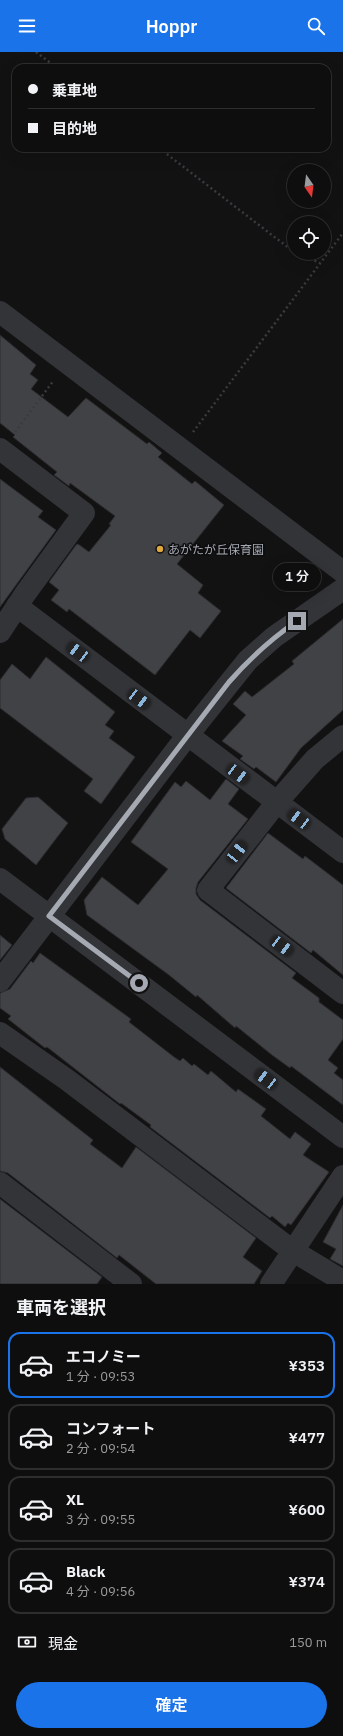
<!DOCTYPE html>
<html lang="ja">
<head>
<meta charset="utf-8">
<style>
  :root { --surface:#0e0e0e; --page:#1c1c1c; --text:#f1f3f6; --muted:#9b9c9e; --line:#2e2e2e; --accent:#1a73e8 }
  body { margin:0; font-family:"IBM Plex Sans","Noto Sans JP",sans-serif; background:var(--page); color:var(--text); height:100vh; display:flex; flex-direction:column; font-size:15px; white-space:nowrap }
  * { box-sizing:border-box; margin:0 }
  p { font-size:13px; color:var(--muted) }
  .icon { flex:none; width:22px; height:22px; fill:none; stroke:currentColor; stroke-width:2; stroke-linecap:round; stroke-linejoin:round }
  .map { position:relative; height:1232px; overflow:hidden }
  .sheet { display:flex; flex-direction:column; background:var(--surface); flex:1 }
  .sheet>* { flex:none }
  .banner { position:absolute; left:12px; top:12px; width:319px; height:88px; border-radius:12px; box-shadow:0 4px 16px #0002,0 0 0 1px var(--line); display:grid; align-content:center; height:88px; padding:0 16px; background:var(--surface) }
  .needle { width:26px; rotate:166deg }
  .controls { position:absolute; left:287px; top:112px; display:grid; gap:8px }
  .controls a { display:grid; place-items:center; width:44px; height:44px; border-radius:50%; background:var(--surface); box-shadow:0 4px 16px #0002,0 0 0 1px var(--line); font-size:20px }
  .end { position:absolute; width:18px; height:18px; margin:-9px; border:5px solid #a5a9b2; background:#111; box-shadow:0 0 0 2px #111 }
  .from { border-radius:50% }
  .bubble { position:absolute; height:28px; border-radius:14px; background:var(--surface); box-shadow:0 4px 16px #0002,0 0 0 1px var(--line); font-size:13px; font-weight:600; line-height:28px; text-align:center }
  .car { position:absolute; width:12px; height:24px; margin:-12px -6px; border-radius:5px; box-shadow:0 0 3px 1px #0007; background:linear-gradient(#222 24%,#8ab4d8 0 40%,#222 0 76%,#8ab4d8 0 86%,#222 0) }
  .banner b { display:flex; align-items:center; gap:14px; height:38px; font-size:15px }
  .banner b+b { border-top:1px solid var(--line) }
  .banner i { width:10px; height:10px; background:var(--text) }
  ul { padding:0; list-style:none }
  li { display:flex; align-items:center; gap:12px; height:66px; margin:0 8px 6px; padding:0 8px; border:2px solid var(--line); border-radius:12px }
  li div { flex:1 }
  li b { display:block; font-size:15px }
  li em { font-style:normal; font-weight:600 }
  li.selected { border-color:var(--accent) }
  li>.icon { width:36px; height:36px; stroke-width:1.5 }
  h2 { padding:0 16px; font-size:18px; line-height:48px }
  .pay { display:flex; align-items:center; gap:10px; height:44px; padding:0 16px; font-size:15px }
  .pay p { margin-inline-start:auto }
  .cta { display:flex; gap:8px; margin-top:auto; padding:8px 16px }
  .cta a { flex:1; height:46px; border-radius:24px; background:var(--accent); color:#fff; font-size:16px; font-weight:600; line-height:46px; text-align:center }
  header { display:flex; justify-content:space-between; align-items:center; height:52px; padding:0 16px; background:var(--accent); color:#fff; font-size:18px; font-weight:600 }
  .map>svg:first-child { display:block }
  .building { fill:#414246; stroke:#2c2c2f }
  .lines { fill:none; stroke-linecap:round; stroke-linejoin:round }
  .path { stroke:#393b3f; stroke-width:2.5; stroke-dasharray:2 3; stroke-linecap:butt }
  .minor { stroke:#333438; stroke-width:22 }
  .tertiary { stroke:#333438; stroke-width:22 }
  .route { stroke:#a5a9b2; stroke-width:5 }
  .poi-dot { fill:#dfa83e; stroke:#0d0d0e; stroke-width:1.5 }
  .labels { text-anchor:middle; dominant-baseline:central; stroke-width:3; stroke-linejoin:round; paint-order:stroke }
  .poi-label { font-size:12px; fill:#a5a9b2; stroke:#0d0d0e; text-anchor:start }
</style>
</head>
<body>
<header><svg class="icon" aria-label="menu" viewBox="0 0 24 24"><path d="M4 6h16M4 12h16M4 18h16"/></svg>Hoppr<svg class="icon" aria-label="search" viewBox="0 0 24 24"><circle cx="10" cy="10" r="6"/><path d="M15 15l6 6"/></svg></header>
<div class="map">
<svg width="343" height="1232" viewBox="0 0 343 1232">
  <rect width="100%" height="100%" fill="#121213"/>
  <g class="building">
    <polygon points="0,283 36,313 30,322 38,328 31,337 68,365 86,346 147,392 149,390 162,401 158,405 192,432 195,429 224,453 177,512 203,533 198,541 221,559 200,586 190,578 155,623 69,557 67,560 51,548 59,538 49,530 76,493 78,492 89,500 111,473 109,472 115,464 70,431 69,434 54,423 57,420 13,385 15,383 0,371"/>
    <polygon points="0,427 43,459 38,465 56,478 0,555"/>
    <polygon points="343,567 343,658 301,696 276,730 256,715 254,717 240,707 243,704 222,689 246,663 233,652 245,639 252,645 294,612 292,609"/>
    <polygon points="46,605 115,660 105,673 114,679 109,686 135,705 101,752 84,739 93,727 0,656 0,628 12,612 30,627"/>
    <polygon points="226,727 239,737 228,752 248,767 198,830 196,836 196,842 200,848 296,921 292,926 319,946 319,950 343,968 343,987 328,1008 338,1016 334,1021 343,1028 343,1053 291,1014 290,1016 272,1003 236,974 235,976 197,943 196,945 169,923 87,863 84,848 102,825 138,853 168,817 131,790 175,730 181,735 186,729 210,748"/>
    <polygon points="38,745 68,771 36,813 5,787 2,777 26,746"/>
    <polygon points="268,781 303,807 305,804 343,833 343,923 313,898 311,901 226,836"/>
    <polygon points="0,883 12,893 0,908"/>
    <polygon points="40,901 131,967 129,970 174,1005 180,1009 183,1006 192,1014 194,1012 208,1023 211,1019 236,1040 238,1037 266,1057 261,1064 290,1087 295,1080 311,1092 303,1103 329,1120 291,1173 288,1171 285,1175 272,1164 270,1166 150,1075 151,1073 121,1051 120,1052 47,995 45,996 8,967 11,964 0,956 0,941 10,937 31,909 33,911"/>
    <polygon points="0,1015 93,1088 90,1092 122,1116 136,1095 256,1186 243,1205 262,1219 254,1232 156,1232 119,1203 117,1206 8,1121 0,1119"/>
    <polygon points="0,1147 102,1225 97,1232 0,1232"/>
    <polygon points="343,1153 343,1214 330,1207 336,1197 323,1190"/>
  </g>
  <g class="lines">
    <g class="path">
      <polyline points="36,0 57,16"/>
      <polyline points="159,96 294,200"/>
      <polyline points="296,201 320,211"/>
      <polyline points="15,380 54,328"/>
      <polyline points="193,380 343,181"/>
    </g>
    <g class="minor">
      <polyline points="0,260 343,520"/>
      <polyline points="0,397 84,461 25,542 0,580"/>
      <polyline points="17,554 343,800"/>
      <polyline points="343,684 315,707 277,750 208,838 343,941"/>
      <polyline points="0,929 187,684 248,608 274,585 343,537"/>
      <polyline points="0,981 66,1027 293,1199 343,1229"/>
      <polyline points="0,1131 131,1232"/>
      <polyline points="271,1232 343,1124"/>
    </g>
    <polyline class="tertiary" points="0,827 343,1085"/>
  </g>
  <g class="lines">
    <path class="route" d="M 139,931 L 49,864 L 229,630 C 250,606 271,587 297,569"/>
  </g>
  <circle class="poi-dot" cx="160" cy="497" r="4"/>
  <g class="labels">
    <g class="poi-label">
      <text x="168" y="497">あがたが丘保育園</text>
    </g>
  </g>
</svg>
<div class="controls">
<a><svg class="needle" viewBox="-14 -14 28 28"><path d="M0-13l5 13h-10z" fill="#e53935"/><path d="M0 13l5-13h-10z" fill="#9b9c9e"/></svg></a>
<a><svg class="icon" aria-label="locate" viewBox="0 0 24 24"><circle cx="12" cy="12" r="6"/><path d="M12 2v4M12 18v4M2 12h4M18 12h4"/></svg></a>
</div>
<i class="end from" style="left:139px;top:931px"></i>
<i class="end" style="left:297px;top:569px"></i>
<div class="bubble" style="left:273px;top:511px;width:48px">1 分</div>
<i class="car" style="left:78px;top:600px;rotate:307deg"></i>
<i class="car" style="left:139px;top:647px;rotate:127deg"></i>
<i class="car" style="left:238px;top:722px;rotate:127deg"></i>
<i class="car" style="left:299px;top:767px;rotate:307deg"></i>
<i class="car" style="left:237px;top:800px;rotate:38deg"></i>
<i class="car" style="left:282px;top:894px;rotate:127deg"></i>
<i class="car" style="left:266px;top:1027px;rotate:307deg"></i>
<div class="banner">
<b><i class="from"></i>乗車地</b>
<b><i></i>目的地</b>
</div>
</div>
<section class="sheet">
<h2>車両を選択</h2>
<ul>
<li class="selected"><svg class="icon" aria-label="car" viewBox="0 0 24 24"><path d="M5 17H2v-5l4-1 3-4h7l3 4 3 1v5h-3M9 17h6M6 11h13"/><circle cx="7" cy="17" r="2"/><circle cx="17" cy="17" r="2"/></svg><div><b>エコノミー</b><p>1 分 · 09:53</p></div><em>¥353</em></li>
<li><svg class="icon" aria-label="car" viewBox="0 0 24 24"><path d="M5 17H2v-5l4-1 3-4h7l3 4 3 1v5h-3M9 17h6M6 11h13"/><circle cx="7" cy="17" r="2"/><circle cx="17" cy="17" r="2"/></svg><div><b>コンフォート</b><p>2 分 · 09:54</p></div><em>¥477</em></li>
<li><svg class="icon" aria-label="car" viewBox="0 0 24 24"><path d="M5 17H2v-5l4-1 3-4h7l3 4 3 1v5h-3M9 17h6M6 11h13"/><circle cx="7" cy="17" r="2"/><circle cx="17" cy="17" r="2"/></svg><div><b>XL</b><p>3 分 · 09:55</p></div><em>¥600</em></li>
<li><svg class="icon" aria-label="car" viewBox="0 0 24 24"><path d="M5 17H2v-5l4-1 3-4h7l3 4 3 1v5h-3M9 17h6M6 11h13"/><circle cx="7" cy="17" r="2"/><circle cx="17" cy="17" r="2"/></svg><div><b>Black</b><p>4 分 · 09:56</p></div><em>¥374</em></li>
</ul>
<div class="pay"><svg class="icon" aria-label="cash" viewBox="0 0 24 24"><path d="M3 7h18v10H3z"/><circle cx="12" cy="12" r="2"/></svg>現金<p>150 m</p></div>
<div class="cta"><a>確定</a></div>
</section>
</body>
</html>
